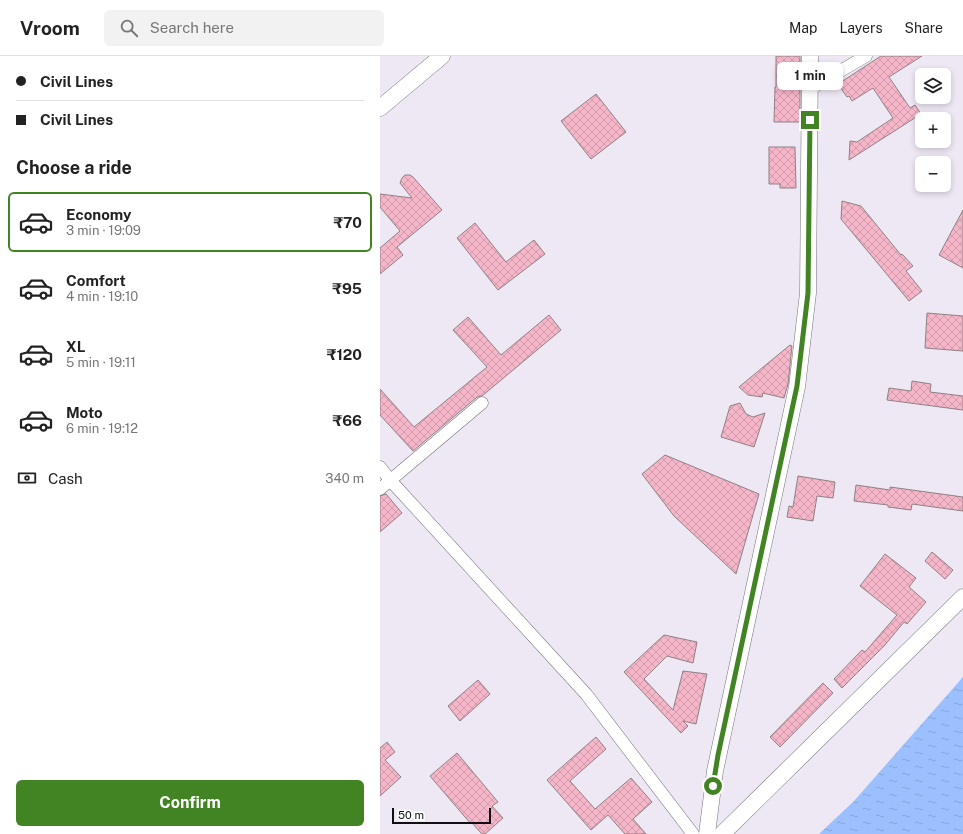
<!DOCTYPE html>
<html lang="en">
<head>
<meta charset="utf-8">
<style>
  :root { --surface:#fff; --page:#f2f2f2; --text:#222; --muted:#767676; --line:#e0e0e0; --accent:#428323 }
  body { margin:0; font-family:"Public Sans",sans-serif; background:var(--page); color:var(--text); height:100vh; display:flex; flex-direction:column; font-size:15px; white-space:nowrap }
  * { box-sizing:border-box; margin:0 }
  p { font-size:13px; color:var(--muted) }
  .icon { flex:none; width:22px; height:22px; fill:none; stroke:currentColor; stroke-width:2; stroke-linecap:round; stroke-linejoin:round }
  .map { position:relative; flex:1; overflow:hidden }
  .details { display:flex; flex-direction:column; background:var(--surface); width:380px }
  .details>* { flex:none }
  .hud { display:grid; align-content:center; height:88px; padding:0 16px; background:var(--surface) }
  .tools { position:absolute; left:535px; top:12px; display:grid; gap:8px }
  .tools a { display:grid; place-items:center; width:36px; height:36px; border-radius:6px; background:var(--surface); box-shadow:0 2px 6px #0003; font-size:20px }
  .scale { position:absolute; left:12px; bottom:10px; width:99px; box-sizing:border-box; padding-left:4px; border:2px solid #100e12; border-top:0; font-size:11px; line-height:14px; white-space:nowrap; color:#100e12; -webkit-text-stroke:3px #fff; paint-order:stroke }
  .end { position:absolute; width:18px; height:18px; margin:-9px; border:5px solid #428323; background:#fff; box-shadow:0 0 0 2px #fff }
  .from { border-radius:50% }
  .bubble { position:absolute; height:28px; border-radius:6px; background:var(--surface); box-shadow:0 2px 6px #0003; font-size:13px; font-weight:700; line-height:28px; text-align:center }
  .hud b { display:flex; align-items:center; gap:14px; height:38px; font-size:15px }
  .hud b+b { border-top:1px solid var(--line) }
  .hud i { width:10px; height:10px; background:var(--text) }
  ul { padding:0; list-style:none }
  li { display:flex; align-items:center; gap:12px; height:60px; margin:0 8px 6px; padding:0 8px; border:2px solid transparent; border-radius:6px }
  li div { flex:1 }
  li b { display:block; font-size:15px }
  li em { font-style:normal; font-weight:700 }
  li.current { border-color:var(--accent) }
  li>.icon { width:36px; height:36px; stroke-width:1.5 }
  h2 { padding:0 16px; font-size:18px; line-height:48px }
  .pay { display:flex; align-items:center; gap:10px; height:44px; padding:0 16px; font-size:15px }
  .pay p { margin-inline-start:auto }
  .button { display:flex; gap:8px; margin-top:auto; padding:8px 16px }
  .button a { flex:1; height:46px; border-radius:6px; background:var(--accent); color:#fff; font-size:16px; font-weight:700; line-height:46px; text-align:center }
  header { display:flex; align-items:center; gap:24px; box-sizing:border-box; height:56px; padding:0 20px; background:var(--surface); border-bottom:1px solid var(--line) }
  header strong { font-size:19px }
  nav { display:flex; gap:22px; margin-inline-start:auto; font-size:14px }
  .search { width:280px; height:36px; background:var(--page); display:flex; align-items:center; gap:10px; box-sizing:border-box; padding:0 14px; border-radius:6px; color:var(--muted); font-size:15px }
  main { display:flex; flex:1; min-height:0 }
  .map>svg:first-child { display:block }
  .water { fill:url(#water-ripples) }
  .building { fill:url(#building-cross-hatch); stroke:#8e8083 }
  .lines { fill:none; stroke-linecap:round; stroke-linejoin:round }
  .street-casing { stroke:#75707b; stroke-width:13 }
  .secondary-casing { stroke:#75707b; stroke-width:17 }
  .street { stroke:#fff; stroke-width:12 }
  .secondary { stroke:#fff; stroke-width:16 }
  .route { stroke:#428323; stroke-width:5 }
</style>
</head>
<body>
<header>
<strong>Vroom</strong>
<div class="search"><svg class="icon" aria-label="search" viewBox="0 0 24 24"><circle cx="10" cy="10" r="6"/><path d="M15 15l6 6"/></svg>Search here</div>
<nav><a>Map</a><a>Layers</a><a>Share</a></nav>
</header>
<main>
<section class="details">
<div class="hud">
<b><i class="from"></i>Civil Lines</b>
<b><i></i>Civil Lines</b>
</div>
<h2>Choose a ride</h2>
<ul>
<li class="current"><svg class="icon" aria-label="car" viewBox="0 0 24 24"><path d="M5 17H2v-5l4-1 3-4h7l3 4 3 1v5h-3M9 17h6M6 11h13"/><circle cx="7" cy="17" r="2"/><circle cx="17" cy="17" r="2"/></svg><div><b>Economy</b><p>3 min · 19:09</p></div><em>₹70</em></li>
<li><svg class="icon" aria-label="car" viewBox="0 0 24 24"><path d="M5 17H2v-5l4-1 3-4h7l3 4 3 1v5h-3M9 17h6M6 11h13"/><circle cx="7" cy="17" r="2"/><circle cx="17" cy="17" r="2"/></svg><div><b>Comfort</b><p>4 min · 19:10</p></div><em>₹95</em></li>
<li><svg class="icon" aria-label="car" viewBox="0 0 24 24"><path d="M5 17H2v-5l4-1 3-4h7l3 4 3 1v5h-3M9 17h6M6 11h13"/><circle cx="7" cy="17" r="2"/><circle cx="17" cy="17" r="2"/></svg><div><b>XL</b><p>5 min · 19:11</p></div><em>₹120</em></li>
<li><svg class="icon" aria-label="car" viewBox="0 0 24 24"><path d="M5 17H2v-5l4-1 3-4h7l3 4 3 1v5h-3M9 17h6M6 11h13"/><circle cx="7" cy="17" r="2"/><circle cx="17" cy="17" r="2"/></svg><div><b>Moto</b><p>6 min · 19:12</p></div><em>₹66</em></li>
</ul>
<div class="pay"><svg class="icon" aria-label="cash" viewBox="0 0 24 24"><path d="M3 7h18v10H3z"/><circle cx="12" cy="12" r="2"/></svg>Cash<p>340 m</p></div>
<div class="button"><a>Confirm</a></div>
</section>
<div class="map">
<svg width="583" height="778" viewBox="0 0 583 778">
  <defs>
    <pattern id="water-ripples" width="26" height="14" patternUnits="userSpaceOnUse"><rect width="26" height="14" fill="#9cc0fe"/><path d="M2 4q2-2 4 0t4 0M15 11q2-2 4 0t4 0" fill="none" stroke="#85a4d9"/></pattern>
    <pattern id="building-cross-hatch" width="8" height="8" patternUnits="userSpaceOnUse"><rect width="8" height="8" fill="#f6b6c9"/><path d="M0 0l8 8M0 8l8-8" fill="none" stroke="#d29bac"/></pattern>
  </defs>
  <rect width="100%" height="100%" fill="#eee8f5"/>
  <polygon class="water" points="583,621 583,778 439,778 474,745"/>
  <g class="building">
    <polygon points="396,0 420,0 420,66 394,66 395,31 396,31"/>
    <polygon points="501,0 542,0 509,21 530,52 535,49 541,58 469,104 470,85 477,86 513,62 493,32 472,45 469,40 467,41 458,28"/>
    <polygon points="216,38 246,76 211,103 181,65"/>
    <polygon points="389,91 415,91 416,132 400,132 400,128 389,128"/>
    <polygon points="25,119 30,119 33,121 62,154 17,191 23,199 0,218 0,192 20,175 0,151 0,138 32,142 20,127 22,122"/>
    <polygon points="462,145 481,150 521,199 522,198 533,210 526,215 542,235 529,245 461,163"/>
    <polygon points="583,154 583,212 559,199"/>
    <polygon points="95,167 126,206 154,184 165,198 118,234 77,182"/>
    <polygon points="547,257 583,260 583,295 545,292"/>
    <polygon points="169,259 181,274 102,340 97,341 33,395 0,359 0,333 34,371 107,311 73,274 88,261 121,299"/>
    <polygon points="410,289 412,290 408,328 404,342 383,337 382,341 368,339 359,331"/>
    <polygon points="532,325 551,328 550,336 583,340 583,354 507,344 509,332 531,335"/>
    <polygon points="360,347 366,358 373,361 385,357 374,391 341,381 350,350"/>
    <polygon points="285,399 379,438 356,518 294,460 262,418"/>
    <polygon points="418,420 455,426 453,442 437,440 433,465 407,461 409,450 413,451"/>
    <polygon points="476,429 510,434 510,431 583,441 583,455 532,448 531,454 508,451 508,449 474,445"/>
    <polygon points="6,438 22,457 0,476 0,440"/>
    <polygon points="552,496 573,514 565,523 545,505"/>
    <polygon points="505,498 536,522 529,531 546,546 527,568 524,566 504,590 462,632 454,623 482,594 485,596 517,559 480,530"/>
    <polygon points="284,579 317,586 313,607 287,600 264,623 293,654 303,615 327,618 316,668 303,665 308,670 301,677 244,616"/>
    <polygon points="98,624 110,638 80,665 68,650"/>
    <polygon points="443,627 453,637 400,691 390,681"/>
    <polygon points="216,681 226,693 190,725 215,753 251,722 272,746 253,763 266,778 245,778 228,759 211,774 167,724"/>
    <polygon points="7,686 15,696 5,704 21,721 0,740 0,692"/>
    <polygon points="77,697 118,746 112,750 123,762 105,778 102,778 92,767 91,768 50,720"/>
  </g>
  <g class="lines">
    <defs>
      <g id="street">
        <polyline points="430,33 486,0"/>
        <polyline points="0,411 10,424 206,638 313,778"/>
        <polyline points="0,433 102,347"/>
      </g>
      <g id="secondary">
        <polyline points="0,52 62,0"/>
        <polyline points="327,778 335,715 417,331 428,237 430,0"/>
        <polyline points="342,778 583,541"/>
      </g>
    </defs>
    <use href="#street" class="street-casing"/>
    <use href="#secondary" class="secondary-casing"/>
    <use href="#street" class="street"/>
    <use href="#secondary" class="secondary"/>
  </g>
  <g class="lines">
    <polyline class="route" points="333,730 338,699 417,330 428,237 430,64"/>
  </g>
</svg>
<div class="tools">
<a><svg class="icon" aria-label="layers" viewBox="0 0 24 24"><path d="M12 4l9 5-9 5-9-5zM3 14l9 5 9-5"/></svg></a>
<a>+</a>
<a>−</a>
</div>
<div class="scale">50 m</div>
<i class="end from" style="left:333px;top:730px"></i>
<i class="end" style="left:430px;top:64px"></i>
<div class="bubble" style="left:397px;top:6px;width:66px">1 min</div>
</div>
</main>
</body>
</html>
